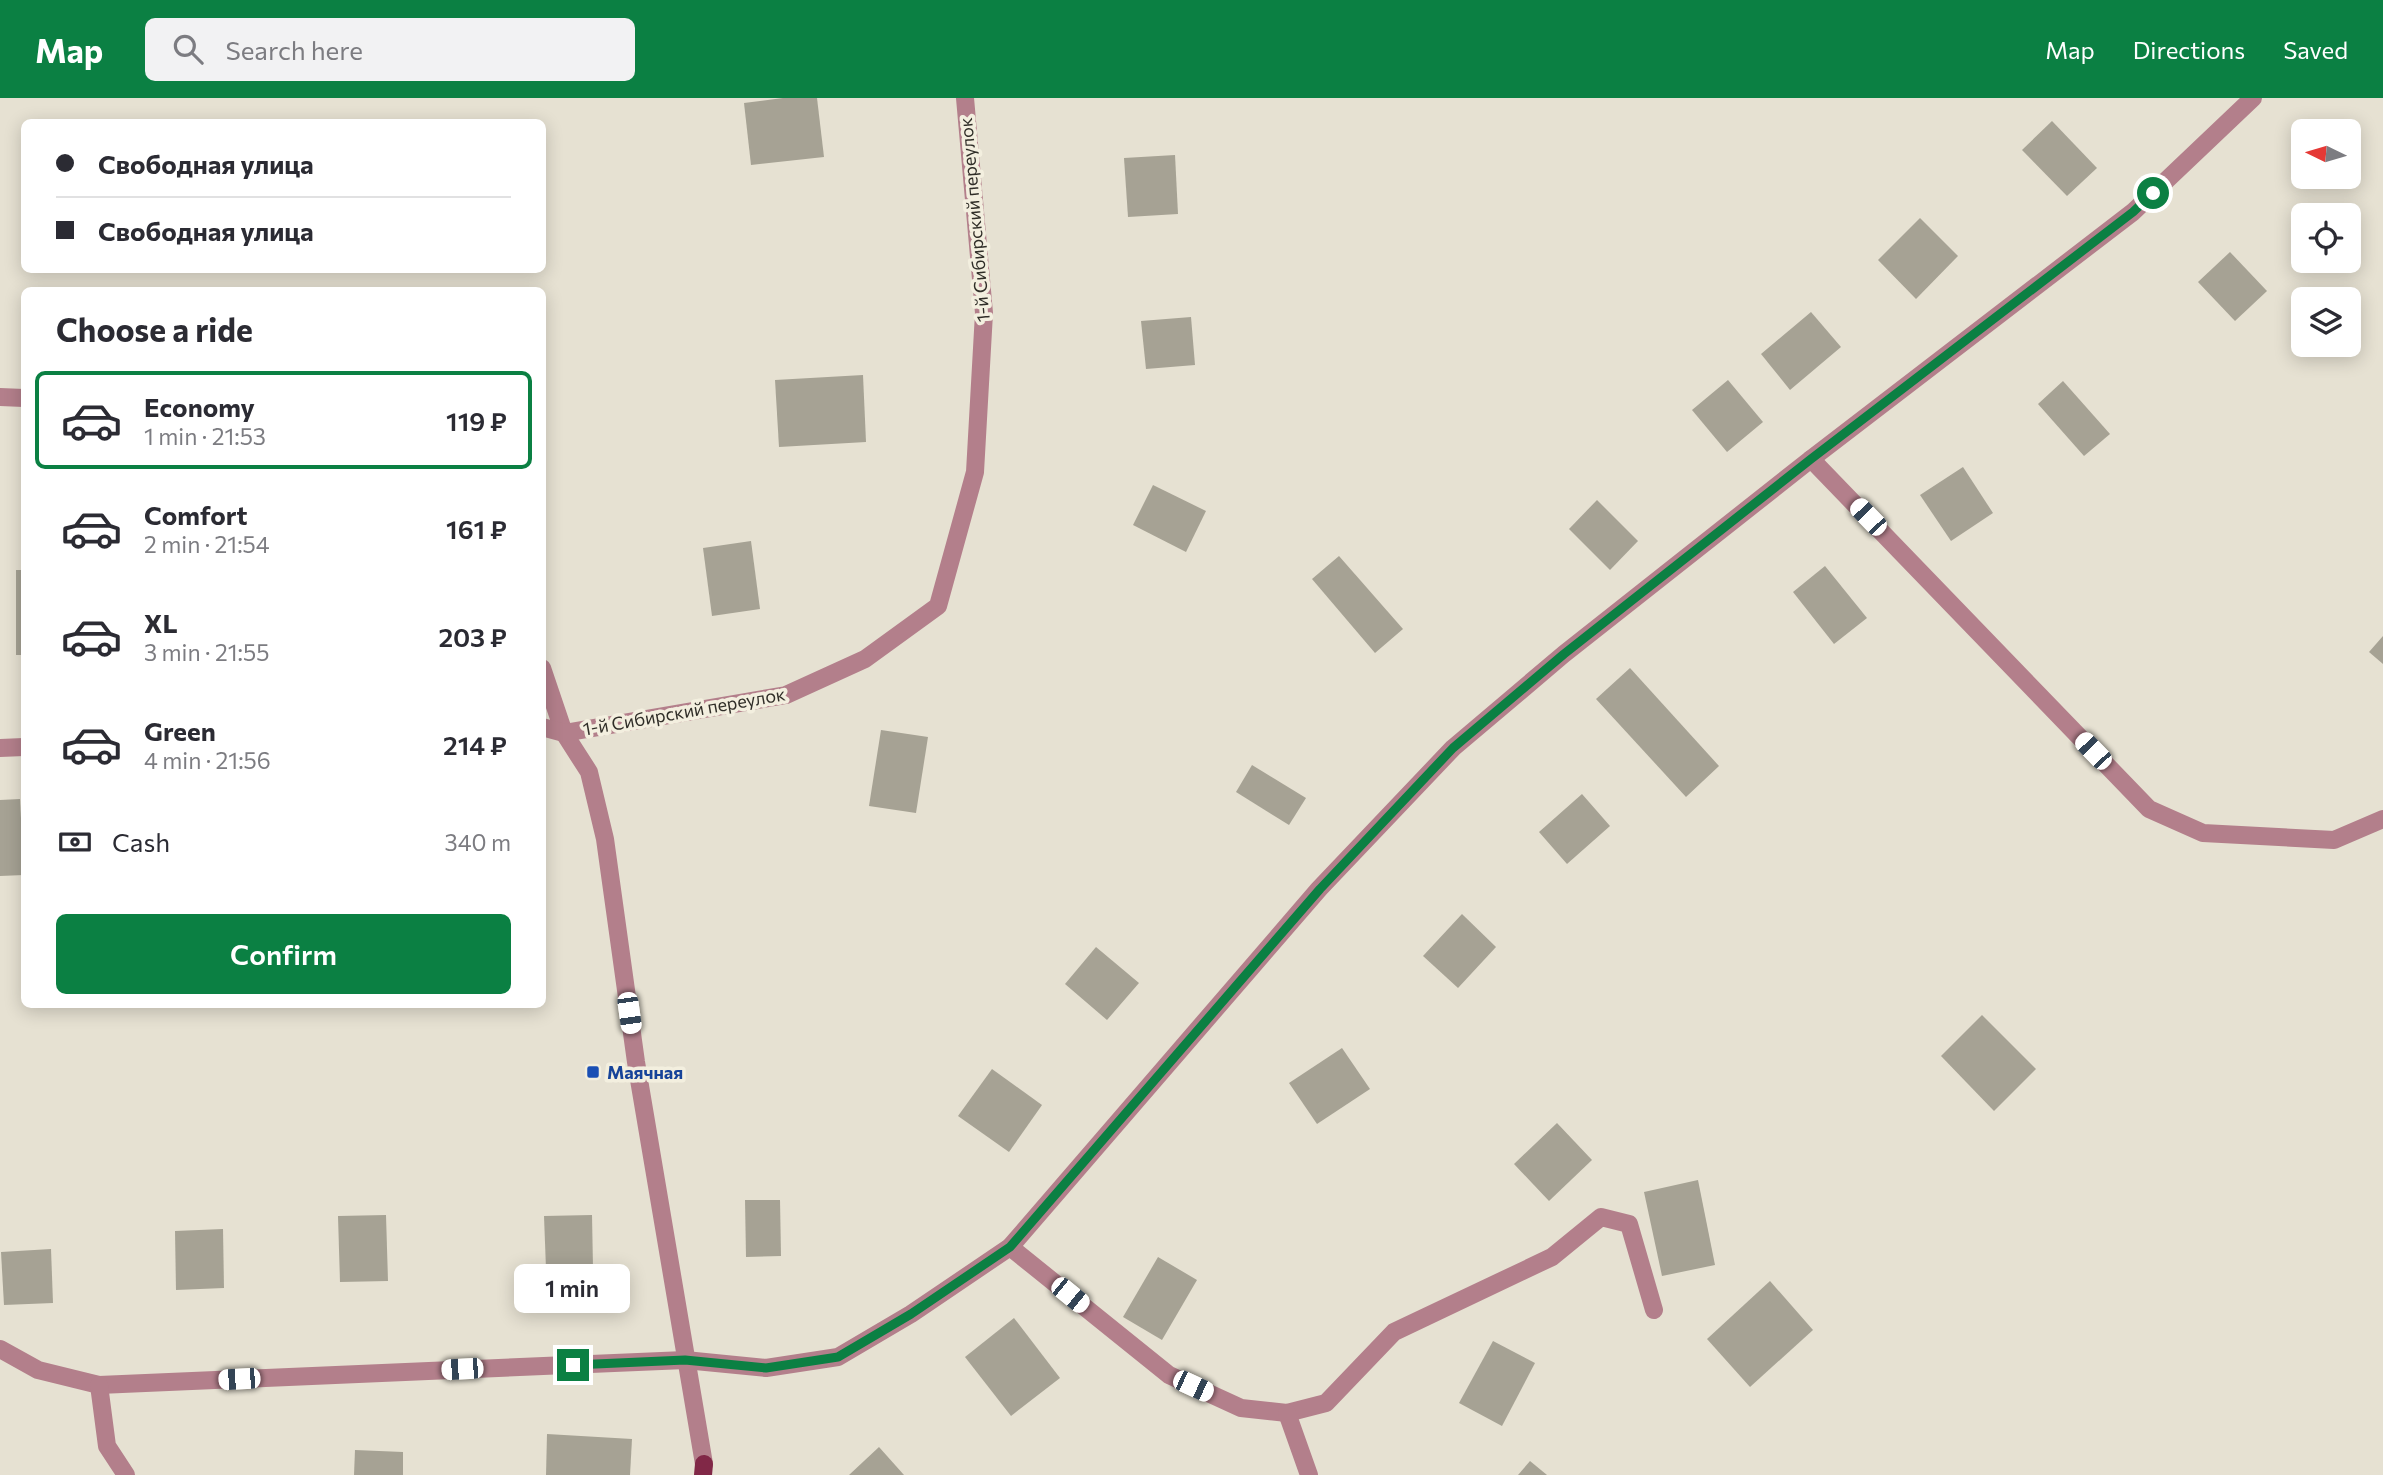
<!DOCTYPE html>
<html lang="en">
<head>
<meta charset="utf-8">
<style>
  :root { --surface:#fff; --page:#f2f2f3; --text:#2b2b33; --muted:#7c7c81; --line:#e1e1e2; --accent:#0b8043 }
  body { margin:0; font-family:Commissioner,sans-serif; background:var(--page); color:var(--text); height:100vh; display:flex; flex-direction:column; font-size:26px; white-space:nowrap }
  * { box-sizing:border-box; margin:0 }
  p { font-size:23px; color:var(--muted) }
  .icon { flex:none; width:38px; height:38px; fill:none; stroke:currentColor; stroke-width:2; stroke-linecap:round; stroke-linejoin:round }
  .map { position:relative; flex:1; overflow:hidden }
  .sheet { position:absolute; left:21px; top:189px; width:525px; height:721px; display:flex; flex-direction:column; background:var(--surface); border-radius:10px; box-shadow:0 4px 18px #0003 }
  .sheet>* { flex:none }
  .guide { position:absolute; left:21px; top:21px; width:525px; height:154px; border-radius:10px; box-shadow:0 4px 18px #0003; display:grid; align-content:center; height:154px; padding:0 35px; background:var(--surface) }
  .needle { width:46px; rotate:275deg }
  .fabs { position:absolute; left:2291px; top:21px; display:grid; gap:14px }
  .fabs a { display:grid; place-items:center; width:70px; height:70px; border-radius:10px; background:var(--surface); box-shadow:0 4px 18px #0003; font-size:35px }
  .end { position:absolute; width:32px; height:32px; margin:-16px; border:9px solid #0b8043; background:#fff; box-shadow:0 0 0 4px #fff }
  .from { border-radius:50% }
  .bubble { position:absolute; height:49px; border-radius:10px; background:var(--surface); box-shadow:0 4px 18px #0003; font-size:23px; font-weight:600; line-height:49px; text-align:center }
  .car { position:absolute; width:21px; height:42px; margin:-21px -10px; border-radius:9px; box-shadow:0 0 5px 2px #0007; background:linear-gradient(#fff 24%,#345 0 40%,#fff 0 76%,#345 0 86%,#fff 0) }
  .guide b { display:flex; align-items:center; gap:24px; height:66px; font-size:26px }
  .guide b+b { border-top:2px solid var(--line) }
  .guide i { width:18px; height:18px; background:var(--text) }
  ul { padding:0; list-style:none }
  li { display:flex; align-items:center; gap:21px; height:98px; margin:0 14px 10px; padding:0 21px; border:4px solid transparent; border-radius:10px }
  li div { flex:1 }
  li b { display:block; font-size:26px }
  li em { font-style:normal; font-weight:600 }
  li.current { border-color:var(--accent) }
  li>.icon { width:63px; height:63px; stroke-width:1.5 }
  h2 { padding:0 35px; font-size:32px; line-height:84px }
  .pay { display:flex; align-items:center; gap:18px; height:77px; padding:0 35px; font-size:26px }
  .pay p { margin-inline-start:auto }
  .action { display:flex; gap:14px; margin-top:auto; padding:14px 35px }
  .action a { flex:1; height:80px; border-radius:10px; background:var(--accent); color:#fff; font-size:28px; font-weight:600; line-height:80px; text-align:center }
  header { display:flex; align-items:center; gap:42px; box-sizing:border-box; height:98px; padding:0 35px; background:var(--accent); color:#fff }
  header strong { font-size:33px }
  nav { display:flex; gap:38px; margin-inline-start:auto; font-size:24px }
  .search { width:490px; height:63px; background:var(--page); display:flex; align-items:center; gap:18px; box-sizing:border-box; padding:0 24px; border-radius:10px; color:var(--muted); font-size:26px }
  .map>svg:first-child { display:block }
  .building { fill:#a6a294 }
  .lines { fill:none; stroke-linecap:round; stroke-linejoin:round }
  .minor { stroke:#b37f8b; stroke-width:18 }
  .major { stroke:#812847; stroke-width:18 }
  .route { stroke:#0b8043; stroke-width:9 }
  .transit-dot { fill:#1a4fb4; stroke:#f3efdf; stroke-width:2.5 }
  .labels { text-anchor:middle; dominant-baseline:central; stroke-width:7; stroke-linejoin:round; paint-order:stroke }
  .street-label { font-size:18px; fill:#302e28; stroke:#f3efdf }
  .transit-label { font-size:18px; font-weight:bold; fill:#164399; stroke:#f3efdf; text-anchor:start }
</style>
</head>
<body>
<header>
<strong>Map</strong>
<div class="search"><svg class="icon" aria-label="search" viewBox="0 0 24 24"><circle cx="10" cy="10" r="6"/><path d="M15 15l6 6"/></svg>Search here</div>
<nav><a>Map</a><a>Directions</a><a>Saved</a></nav>
</header>
<div class="map">
<svg width="2383" height="1377" viewBox="0 0 2383 1377">
  <rect width="100%" height="100%" fill="#e6e1d2"/>
  <g class="building">
    <polygon points="783,0 817,0 824,59 751,67 744,5"/>
    <polygon points="2052,23 2097,70 2067,98 2022,52"/>
    <polygon points="1175,57 1178,116 1128,119 1124,60"/>
    <polygon points="1920,120 1958,158 1916,201 1878,162"/>
    <polygon points="2230,154 2267,193 2235,223 2198,184"/>
    <polygon points="1811,214 1841,249 1790,292 1761,256"/>
    <polygon points="1191,219 1195,267 1146,271 1141,223"/>
    <polygon points="863,277 866,344 779,349 775,282"/>
    <polygon points="1728,282 1763,324 1727,354 1692,312"/>
    <polygon points="2063,283 2110,336 2084,358 2038,306"/>
    <polygon points="1963,369 1993,415 1951,443 1920,397"/>
    <polygon points="1153,387 1206,413 1186,454 1133,427"/>
    <polygon points="1597,402 1638,443 1610,472 1569,431"/>
    <polygon points="751,443 760,511 712,518 703,450"/>
    <polygon points="1339,458 1403,531 1375,555 1312,481"/>
    <polygon points="1825,468 1867,520 1834,546 1793,494"/>
    <rect x="16" y="472" width="8" height="85"/>
    <polygon points="2383,538 2383,566 2369,554"/>
    <polygon points="1630,570 1719,668 1686,699 1596,601"/>
    <polygon points="881,632 928,639 916,715 869,708"/>
    <polygon points="1252,667 1306,700 1289,727 1236,694"/>
    <polygon points="1582,696 1610,728 1567,766 1539,734"/>
    <polygon points="20,701 24,777 0,778 0,702"/>
    <polygon points="1462,816 1496,849 1458,890 1423,858"/>
    <polygon points="1096,849 1139,885 1107,922 1065,886"/>
    <polygon points="1982,917 2036,971 1994,1013 1941,958"/>
    <polygon points="1342,950 1370,991 1317,1026 1289,985"/>
    <polygon points="992,971 1042,1007 1009,1054 958,1018"/>
    <polygon points="1557,1025 1592,1062 1549,1103 1514,1066"/>
    <polygon points="1698,1082 1715,1167 1662,1178 1644,1094"/>
    <polygon points="745,1102 780,1102 781,1158 746,1159"/>
    <polygon points="386,1117 388,1183 340,1184 338,1118"/>
    <polygon points="592,1117 593,1170 546,1171 544,1118"/>
    <polygon points="223,1131 224,1190 176,1192 175,1133"/>
    <polygon points="51,1151 53,1205 4,1207 1,1154"/>
    <polygon points="1158,1159 1197,1182 1162,1242 1123,1219"/>
    <polygon points="1770,1183 1813,1232 1750,1289 1707,1241"/>
    <polygon points="1014,1220 1060,1280 1011,1318 965,1259"/>
    <polygon points="1493,1243 1535,1265 1502,1328 1459,1305"/>
    <polygon points="547,1336 632,1341 630,1377 546,1377"/>
    <polygon points="879,1349 904,1377 849,1377"/>
    <polygon points="355,1352 403,1354 403,1377 354,1377"/>
    <polygon points="1530,1363 1547,1377 1518,1377"/>
  </g>
  <g class="lines">
    <g class="minor">
      <polyline points="0,299 24,300"/>
      <polyline points="1811,361 2149,711 2203,735 2334,742 2383,721"/>
      <polyline points="542,570 564,635 589,674 605,741 636,964 704,1366"/>
      <polyline points="542,629 564,635 786,597 865,561 938,508 975,374 984,215 965,0"/>
      <polyline points="0,650 24,649"/>
      <polyline points="1010,1149 1169,1277 1241,1310 1287,1315 1326,1305 1394,1234 1552,1159 1601,1119 1629,1126 1654,1212"/>
      <polyline points="0,1251 38,1272 99,1287 685,1262 766,1270 838,1259 911,1216 1010,1149 1319,791 1453,650 1564,556 1811,361 2133,114 2253,0"/>
      <polyline points="99,1287 107,1348 126,1377"/>
      <polyline points="1287,1315 1309,1377"/>
    </g>
    <polyline class="major" points="703,1377 704,1366"/>
  </g>
  <g class="lines">
    <polyline class="route" points="573,1267 685,1262 766,1270 838,1259 911,1216 1010,1149 1320,791 1453,650 1564,556 1811,361 2133,114 2153,95"/>
  </g>
  <rect class="transit-dot" x="586" y="967" width="14" height="14" rx="3.5"/>
  <g class="labels">
    <g class="street-label">
      <text transform="translate(974 122) rotate(-95)">1-й Сибирский переулок</text>
      <text transform="translate(684 613) rotate(-10)">1-й Сибирский переулок</text>
    </g>
    <g class="transit-label">
      <text x="607" y="974">Маячная</text>
    </g>
  </g>
</svg>
<div class="fabs">
<a><svg class="needle" viewBox="-14 -14 28 28"><path d="M0-13l5 13h-10z" fill="#e53935"/><path d="M0 13l5-13h-10z" fill="#7c7c81"/></svg></a>
<a><svg class="icon" aria-label="locate" viewBox="0 0 24 24"><circle cx="12" cy="12" r="6"/><path d="M12 2v4M12 18v4M2 12h4M18 12h4"/></svg></a>
<a><svg class="icon" aria-label="layers" viewBox="0 0 24 24"><path d="M12 4l9 5-9 5-9-5zM3 14l9 5 9-5"/></svg></a>
</div>
<i class="end from" style="left:2153px;top:95px"></i>
<i class="end" style="left:573px;top:1267px"></i>
<div class="bubble" style="left:514px;top:1166px;width:116px">1 min</div>
<i class="car" style="left:1868px;top:419px;rotate:316deg"></i>
<i class="car" style="left:2093px;top:653px;rotate:316deg"></i>
<i class="car" style="left:629px;top:915px;rotate:172deg"></i>
<i class="car" style="left:1070px;top:1197px;rotate:129deg"></i>
<i class="car" style="left:462px;top:1271px;rotate:267deg"></i>
<i class="car" style="left:239px;top:1281px;rotate:267deg"></i>
<i class="car" style="left:1193px;top:1288px;rotate:115deg"></i>
<div class="guide">
<b><i class="from"></i>Свободная улица</b>
<b><i></i>Свободная улица</b>
</div>
<section class="sheet">
<h2>Choose a ride</h2>
<ul>
<li class="current"><svg class="icon" aria-label="car" viewBox="0 0 24 24"><path d="M5 17H2v-5l4-1 3-4h7l3 4 3 1v5h-3M9 17h6M6 11h13"/><circle cx="7" cy="17" r="2"/><circle cx="17" cy="17" r="2"/></svg><div><b>Economy</b><p>1 min · 21:53</p></div><em>119 ₽</em></li>
<li><svg class="icon" aria-label="car" viewBox="0 0 24 24"><path d="M5 17H2v-5l4-1 3-4h7l3 4 3 1v5h-3M9 17h6M6 11h13"/><circle cx="7" cy="17" r="2"/><circle cx="17" cy="17" r="2"/></svg><div><b>Comfort</b><p>2 min · 21:54</p></div><em>161 ₽</em></li>
<li><svg class="icon" aria-label="car" viewBox="0 0 24 24"><path d="M5 17H2v-5l4-1 3-4h7l3 4 3 1v5h-3M9 17h6M6 11h13"/><circle cx="7" cy="17" r="2"/><circle cx="17" cy="17" r="2"/></svg><div><b>XL</b><p>3 min · 21:55</p></div><em>203 ₽</em></li>
<li><svg class="icon" aria-label="car" viewBox="0 0 24 24"><path d="M5 17H2v-5l4-1 3-4h7l3 4 3 1v5h-3M9 17h6M6 11h13"/><circle cx="7" cy="17" r="2"/><circle cx="17" cy="17" r="2"/></svg><div><b>Green</b><p>4 min · 21:56</p></div><em>214 ₽</em></li>
</ul>
<div class="pay"><svg class="icon" aria-label="cash" viewBox="0 0 24 24"><path d="M3 7h18v10H3z"/><circle cx="12" cy="12" r="2"/></svg>Cash<p>340 m</p></div>
<div class="action"><a>Confirm</a></div>
</section>
</div>
</body>
</html>
